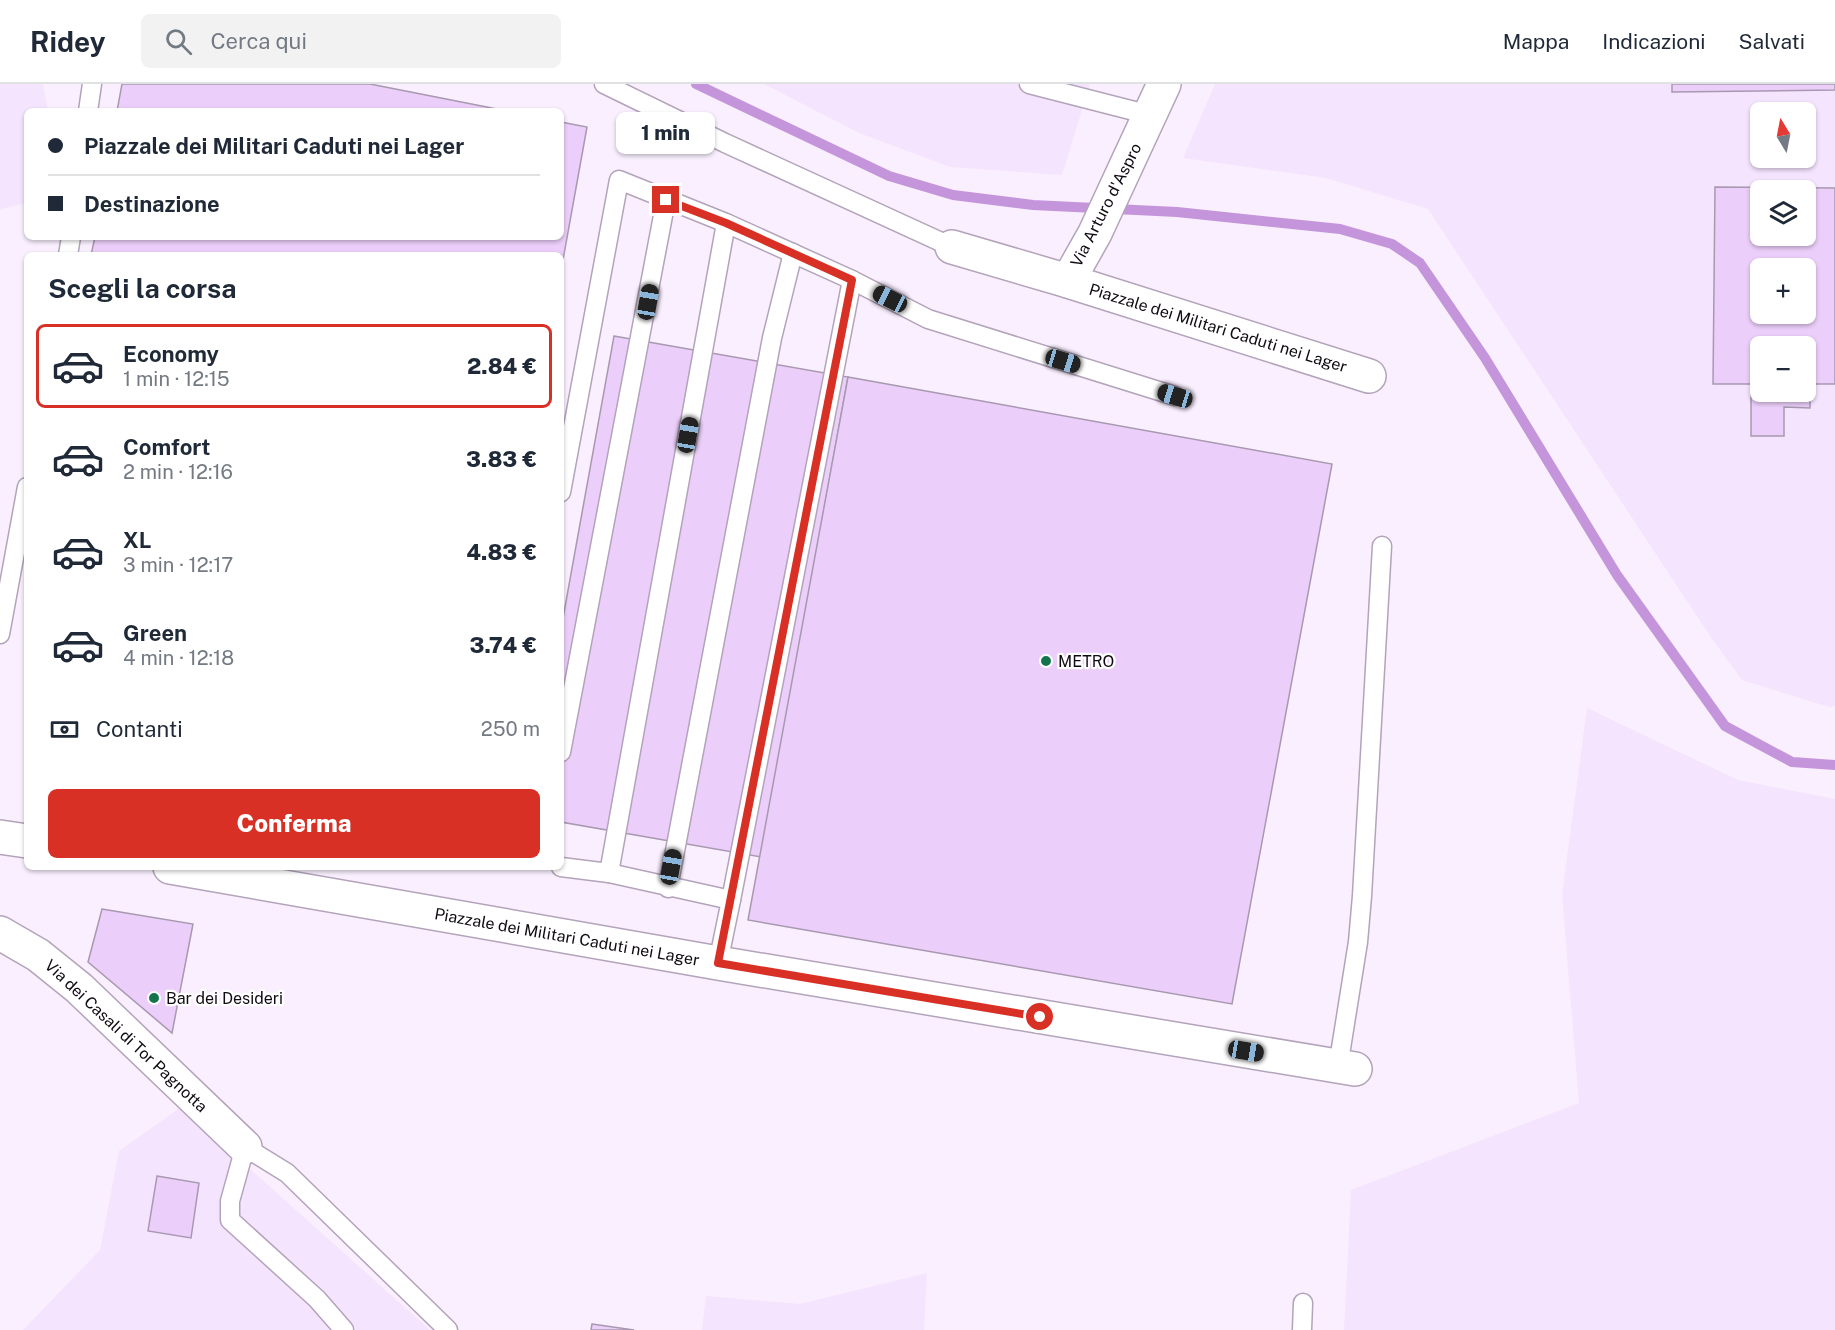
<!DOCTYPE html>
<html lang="it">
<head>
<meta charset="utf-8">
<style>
  :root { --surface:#fff; --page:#f2f2f3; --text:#1f2937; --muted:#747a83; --line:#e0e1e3; --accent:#d93025 }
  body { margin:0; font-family:"Public Sans",sans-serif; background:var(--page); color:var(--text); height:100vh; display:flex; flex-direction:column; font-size:22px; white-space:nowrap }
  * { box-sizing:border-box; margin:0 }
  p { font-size:20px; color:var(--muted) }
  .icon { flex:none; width:33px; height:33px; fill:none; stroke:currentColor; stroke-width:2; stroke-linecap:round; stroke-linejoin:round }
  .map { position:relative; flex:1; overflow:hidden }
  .side { position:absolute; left:24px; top:168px; width:540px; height:618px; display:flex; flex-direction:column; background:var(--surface); border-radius:9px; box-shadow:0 2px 4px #0004 }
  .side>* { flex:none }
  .banner { position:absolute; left:24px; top:24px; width:540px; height:132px; border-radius:9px; box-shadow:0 2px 4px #0004; display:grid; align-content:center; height:132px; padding:0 24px; background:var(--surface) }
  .needle { width:39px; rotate:350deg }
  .buttons { position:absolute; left:1750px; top:18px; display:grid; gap:12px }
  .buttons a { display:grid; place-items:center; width:66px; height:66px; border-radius:9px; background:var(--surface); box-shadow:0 2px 4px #0004; font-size:30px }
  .end { position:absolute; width:27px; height:27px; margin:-14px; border:8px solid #d93025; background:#fff; box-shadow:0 0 0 3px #fff }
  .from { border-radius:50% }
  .bubble { position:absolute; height:42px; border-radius:9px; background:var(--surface); box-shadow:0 2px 4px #0004; font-size:20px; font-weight:800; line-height:42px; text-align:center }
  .car { position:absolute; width:18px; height:36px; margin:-18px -9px; border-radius:8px; box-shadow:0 0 4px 2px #0007; background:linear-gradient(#222 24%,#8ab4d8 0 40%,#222 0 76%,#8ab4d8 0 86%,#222 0) }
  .banner b { display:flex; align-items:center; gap:21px; height:57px; font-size:22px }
  .banner b+b { border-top:2px solid var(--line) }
  .banner i { width:15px; height:15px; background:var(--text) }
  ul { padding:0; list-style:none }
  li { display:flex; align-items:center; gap:18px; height:84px; margin:0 12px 9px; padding:0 12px; border:3px solid transparent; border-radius:9px }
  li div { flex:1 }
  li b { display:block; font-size:22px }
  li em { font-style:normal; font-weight:800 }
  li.active { border-color:var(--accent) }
  li>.icon { width:54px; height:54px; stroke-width:1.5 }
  h2 { padding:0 24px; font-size:27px; line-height:72px }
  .pay { display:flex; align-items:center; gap:15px; height:66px; padding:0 24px; font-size:22px }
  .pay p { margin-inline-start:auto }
  .button { display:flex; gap:12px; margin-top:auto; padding:12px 24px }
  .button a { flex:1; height:69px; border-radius:9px; background:var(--accent); color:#fff; font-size:24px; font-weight:800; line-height:69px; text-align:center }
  header { display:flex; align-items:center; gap:36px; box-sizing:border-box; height:84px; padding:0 30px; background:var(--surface); border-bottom:2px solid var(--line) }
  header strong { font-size:28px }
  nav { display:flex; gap:33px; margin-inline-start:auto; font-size:21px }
  .search { width:420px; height:54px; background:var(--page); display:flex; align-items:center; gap:15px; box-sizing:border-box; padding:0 21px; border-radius:9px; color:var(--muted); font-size:22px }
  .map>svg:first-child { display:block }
  .built { fill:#f5e4fe; fill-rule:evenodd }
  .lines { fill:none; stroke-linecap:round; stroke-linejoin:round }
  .stream { stroke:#c495db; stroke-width:10 }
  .building { fill:#ebcef9; stroke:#a898b0; stroke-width:1.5; fill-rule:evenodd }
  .service-casing { stroke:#b3a3bb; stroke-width:21 }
  .minor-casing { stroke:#b3a3bb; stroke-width:36 }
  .service { stroke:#fff; stroke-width:18 }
  .minor { stroke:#fff; stroke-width:33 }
  .route { stroke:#d93025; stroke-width:8 }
  .poi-dot { fill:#14754c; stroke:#fff; stroke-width:2 }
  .labels { text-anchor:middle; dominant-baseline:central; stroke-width:4.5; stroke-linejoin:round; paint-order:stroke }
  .street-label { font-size:16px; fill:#100a12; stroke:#fff }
  .poi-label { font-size:16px; fill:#100a12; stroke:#fff; text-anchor:start }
</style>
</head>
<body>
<header>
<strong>Ridey</strong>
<div class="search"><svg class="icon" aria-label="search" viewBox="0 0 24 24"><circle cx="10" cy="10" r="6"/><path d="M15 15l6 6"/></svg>Cerca qui</div>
<nav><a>Mappa</a><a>Indicazioni</a><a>Salvati</a></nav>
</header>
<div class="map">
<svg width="1835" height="1246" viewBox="0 0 1835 1246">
  <rect width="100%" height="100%" fill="#f9effe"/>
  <g class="built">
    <polygon points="0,0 43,0 48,27 27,27 27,119 0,125"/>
    <polygon points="764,0 1090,0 1062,91 950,83 859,49"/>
    <path d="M 1215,0 L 1835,0 L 1835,622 L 1829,623 L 1742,596 L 1710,552 L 1428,125 L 1326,94 L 1183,74 ZM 1761,28 L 1806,28 L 1806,74 L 1761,74 ZM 1761,106 L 1806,106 L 1806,152 L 1761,152 ZM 1761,184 L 1806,184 L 1806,230 L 1761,230 ZM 1761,262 L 1806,262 L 1806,308 L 1761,308 Z"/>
    <polygon points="1587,624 1738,696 1835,715 1835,1246 1344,1246 1351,1106 1579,1019 1562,811"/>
    <polygon points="181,1023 430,1246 23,1246 100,1166 119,1067"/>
    <polygon points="927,1189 924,1246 702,1246 706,1212 800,1220"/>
  </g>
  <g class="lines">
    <polyline class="stream" points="696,0 889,92 953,111 1033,121 1177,128 1340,145 1392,160 1420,179 1485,274 1617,491 1725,642 1792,678 1835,681"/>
  </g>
  <g class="building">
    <polygon points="122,0 370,0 507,27 117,27"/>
    <polygon points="1672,0 1835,0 1835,6 1672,8"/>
    <polygon points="561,38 587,43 561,187 561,171 91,171 95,153 561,153"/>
    <path d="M 1715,103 L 1835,104 L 1835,300 L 1810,300 L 1810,324 L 1784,323 L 1784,352 L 1751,352 L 1751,300 L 1713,300 ZM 1761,106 L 1806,106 L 1806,152 L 1761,152 ZM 1761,184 L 1806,184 L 1806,230 L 1761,230 ZM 1761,262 L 1806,262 L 1806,308 L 1761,308 Z"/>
    <polygon points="614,252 848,293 761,773 561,738 561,545"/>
    <polygon points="848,293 1332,380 1232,920 748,836"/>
    <polygon points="102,825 193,840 172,949 88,878"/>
    <polygon points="157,1092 199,1099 191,1154 148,1147"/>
    <polygon points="592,1240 634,1246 591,1246"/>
  </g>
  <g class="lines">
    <defs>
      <g id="service">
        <polyline points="604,0 725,59 952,163"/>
        <polyline points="1029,0 1150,31"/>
        <polyline points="88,27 92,0"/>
        <polyline points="68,171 71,153"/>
        <polyline points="561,408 619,96 726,139 852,196 928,235 1175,312"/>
        <polyline points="0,550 27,403"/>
        <polyline points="561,668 666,116"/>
        <polyline points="561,783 609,789 731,816 718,879"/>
        <polyline points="609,789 726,139"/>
        <polyline points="668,804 772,254 793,169"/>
        <polyline points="731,816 852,196"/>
        <polyline points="1338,983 1358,858 1362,812 1382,462"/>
        <polyline points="344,1246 317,1215 230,1136 230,1117 245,1063 287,1089 448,1246"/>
        <polyline points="1302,1246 1303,1219"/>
      </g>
      <g id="minor">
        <polyline points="952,163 1068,197 1095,149 1164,0"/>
        <polyline points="1068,197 1369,292"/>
        <polyline points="0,753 27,757"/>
        <polyline points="170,783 718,879 1355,985"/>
        <polyline points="0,849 38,871 79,904 245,1063"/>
      </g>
    </defs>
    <use href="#service" class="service-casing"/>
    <use href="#minor" class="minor-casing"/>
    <use href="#service" class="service"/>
    <use href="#minor" class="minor"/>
  </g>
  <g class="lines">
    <polyline class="route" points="666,116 726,139 852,196 718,879 1040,933"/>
  </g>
  <g class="poi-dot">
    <circle cx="1046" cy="577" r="6"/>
    <circle cx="154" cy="914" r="6"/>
  </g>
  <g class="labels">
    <g class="street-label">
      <text transform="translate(1106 121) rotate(-63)">Via Arturo d'Aspro</text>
      <text transform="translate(1218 244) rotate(17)">Piazzale dei Militari Caduti nei Lager</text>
      <text transform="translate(567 853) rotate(10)">Piazzale dei Militari Caduti nei Lager</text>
      <text transform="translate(126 952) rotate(43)">Via dei Casali di Tor Pagnotta</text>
    </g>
    <g class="poi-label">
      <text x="1058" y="577">METRO</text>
      <text x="166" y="914">Bar dei Desideri</text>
    </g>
  </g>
</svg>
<div class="buttons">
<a><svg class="needle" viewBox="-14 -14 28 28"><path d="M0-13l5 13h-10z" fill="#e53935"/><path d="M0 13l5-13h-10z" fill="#747a83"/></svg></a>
<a><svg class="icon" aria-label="layers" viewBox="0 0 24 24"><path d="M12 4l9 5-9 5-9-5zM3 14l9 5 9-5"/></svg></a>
<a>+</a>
<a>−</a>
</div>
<i class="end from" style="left:1040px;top:933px"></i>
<i class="end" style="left:666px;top:116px"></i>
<div class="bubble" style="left:616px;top:28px;width:99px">1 min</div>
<i class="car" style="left:890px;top:215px;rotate:297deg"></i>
<i class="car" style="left:648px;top:218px;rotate:10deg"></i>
<i class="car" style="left:1063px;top:277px;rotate:107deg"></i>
<i class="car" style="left:1175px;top:312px;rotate:287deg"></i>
<i class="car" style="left:688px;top:351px;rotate:10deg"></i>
<i class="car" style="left:671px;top:783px;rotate:10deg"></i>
<i class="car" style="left:1246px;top:967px;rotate:100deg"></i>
<div class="banner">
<b><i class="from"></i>Piazzale dei Militari Caduti nei Lager</b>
<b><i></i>Destinazione</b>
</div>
<section class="side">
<h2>Scegli la corsa</h2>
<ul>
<li class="active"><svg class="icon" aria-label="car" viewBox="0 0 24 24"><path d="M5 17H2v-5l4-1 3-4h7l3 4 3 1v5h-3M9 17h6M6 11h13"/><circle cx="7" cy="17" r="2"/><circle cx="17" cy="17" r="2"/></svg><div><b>Economy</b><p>1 min · 12:15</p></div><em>2.84 €</em></li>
<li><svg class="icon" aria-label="car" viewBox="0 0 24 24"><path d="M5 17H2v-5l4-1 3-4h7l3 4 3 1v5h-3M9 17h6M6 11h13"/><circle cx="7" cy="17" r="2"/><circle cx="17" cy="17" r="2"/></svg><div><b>Comfort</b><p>2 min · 12:16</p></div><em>3.83 €</em></li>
<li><svg class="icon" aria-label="car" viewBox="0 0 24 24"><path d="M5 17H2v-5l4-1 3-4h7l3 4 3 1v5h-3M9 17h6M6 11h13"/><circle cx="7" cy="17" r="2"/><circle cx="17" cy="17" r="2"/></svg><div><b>XL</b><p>3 min · 12:17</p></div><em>4.83 €</em></li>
<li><svg class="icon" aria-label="car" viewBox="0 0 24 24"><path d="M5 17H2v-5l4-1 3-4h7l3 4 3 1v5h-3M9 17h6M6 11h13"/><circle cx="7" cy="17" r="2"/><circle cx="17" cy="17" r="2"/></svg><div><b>Green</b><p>4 min · 12:18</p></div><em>3.74 €</em></li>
</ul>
<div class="pay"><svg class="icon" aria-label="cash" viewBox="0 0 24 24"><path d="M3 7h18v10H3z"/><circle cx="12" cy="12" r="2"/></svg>Contanti<p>250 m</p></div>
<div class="button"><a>Conferma</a></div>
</section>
</div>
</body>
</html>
